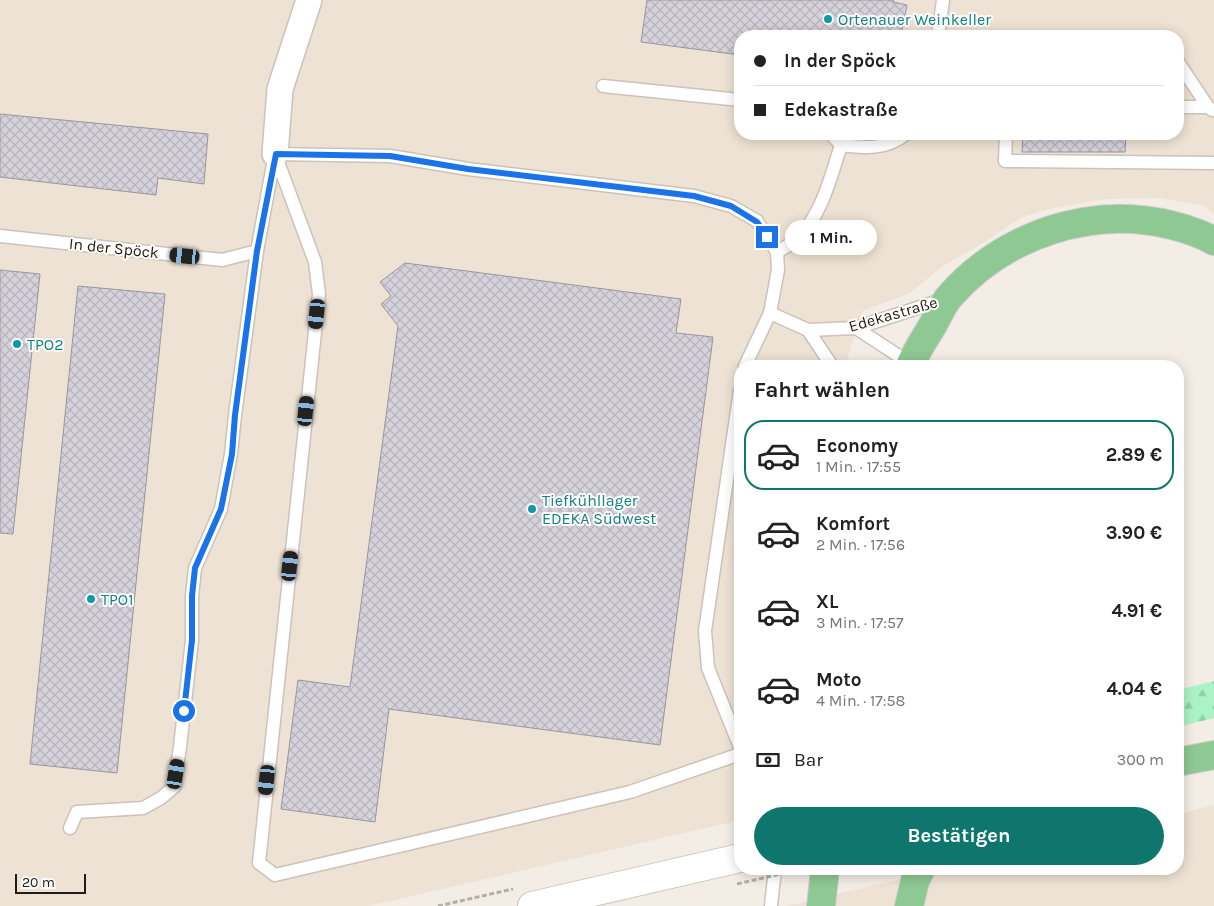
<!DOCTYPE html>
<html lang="de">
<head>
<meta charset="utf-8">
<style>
  :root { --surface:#fff; --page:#f2f2f2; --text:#222; --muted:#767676; --line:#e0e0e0; --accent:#0f766e }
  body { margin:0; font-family:Karla,sans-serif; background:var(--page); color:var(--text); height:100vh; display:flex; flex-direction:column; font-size:19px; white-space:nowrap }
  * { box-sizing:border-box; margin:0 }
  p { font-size:16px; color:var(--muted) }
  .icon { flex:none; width:28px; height:28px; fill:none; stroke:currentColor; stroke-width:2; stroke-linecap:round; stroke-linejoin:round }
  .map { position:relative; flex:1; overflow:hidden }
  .side { position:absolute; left:734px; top:360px; width:450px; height:515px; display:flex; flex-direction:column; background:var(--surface); border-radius:20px; box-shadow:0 2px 12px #0003 }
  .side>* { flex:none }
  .top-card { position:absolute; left:734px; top:30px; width:450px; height:110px; border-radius:20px; box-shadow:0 2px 12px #0003; display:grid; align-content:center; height:110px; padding:0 20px; background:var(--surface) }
  .scale { position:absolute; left:15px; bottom:12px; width:71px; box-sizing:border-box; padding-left:5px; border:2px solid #1f1d1a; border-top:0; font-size:14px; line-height:18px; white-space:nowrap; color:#1f1d1a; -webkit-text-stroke:4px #fffbf6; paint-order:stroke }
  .end { position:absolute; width:22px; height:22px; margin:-11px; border:6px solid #1a73e8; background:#fff; box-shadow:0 0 0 2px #fff }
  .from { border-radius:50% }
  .bubble { position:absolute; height:35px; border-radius:18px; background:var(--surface); box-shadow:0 2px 12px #0003; font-size:16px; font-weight:700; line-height:35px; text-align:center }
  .car { position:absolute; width:15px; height:30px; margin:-15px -8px; border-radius:6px; box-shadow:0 0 4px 1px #0007; background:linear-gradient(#222 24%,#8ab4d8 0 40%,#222 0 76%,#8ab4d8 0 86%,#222 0) }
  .top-card b { display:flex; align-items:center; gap:18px; height:48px; font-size:19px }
  .top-card b+b { border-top:1px solid var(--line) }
  .top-card i { width:12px; height:12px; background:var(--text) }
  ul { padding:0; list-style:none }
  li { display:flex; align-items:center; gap:15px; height:70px; margin:0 10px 8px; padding:0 10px; border:2px solid transparent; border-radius:20px }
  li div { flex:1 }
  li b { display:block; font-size:19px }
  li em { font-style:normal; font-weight:700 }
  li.on { border-color:var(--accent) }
  li>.icon { width:45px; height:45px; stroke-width:1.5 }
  h2 { padding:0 20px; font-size:22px; line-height:60px }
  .pay { display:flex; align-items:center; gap:12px; height:55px; padding:0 20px; font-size:19px }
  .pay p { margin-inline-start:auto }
  .action { display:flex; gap:10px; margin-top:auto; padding:10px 20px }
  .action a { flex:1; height:58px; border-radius:30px; background:var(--accent); color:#fff; font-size:20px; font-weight:700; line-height:58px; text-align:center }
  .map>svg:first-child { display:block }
  .built { fill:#ede2d3; fill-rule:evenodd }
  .forest { fill:url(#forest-firs) }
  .building { fill:url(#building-cross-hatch); stroke:#99959e }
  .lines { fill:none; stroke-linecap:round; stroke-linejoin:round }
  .service-casing { stroke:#cac3bb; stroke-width:15 }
  .minor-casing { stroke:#cac3bb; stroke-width:28 }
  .tertiary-casing { stroke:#cac3bb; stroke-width:30 }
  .primary-casing { stroke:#cecdcd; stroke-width:30 }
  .path { stroke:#b3aea7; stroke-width:3; stroke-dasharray:5 2.5; stroke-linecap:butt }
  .service { stroke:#fff; stroke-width:12 }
  .minor { stroke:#fff; stroke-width:25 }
  .tertiary { stroke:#fff; stroke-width:28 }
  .primary { stroke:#8ec892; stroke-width:28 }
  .path-bridge { stroke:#b3aea7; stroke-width:3; stroke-dasharray:5 2.5; stroke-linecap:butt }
  .route { stroke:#1a73e8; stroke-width:6 }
  .culture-dot { fill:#0f9aa8; stroke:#fffbf6; stroke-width:2 }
  .labels { text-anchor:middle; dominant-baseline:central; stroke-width:4; stroke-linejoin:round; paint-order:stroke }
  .culture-label { font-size:16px; fill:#0d838f; stroke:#fffbf6; text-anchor:start }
  .street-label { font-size:16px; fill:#1f1d1a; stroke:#fffbf6 }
</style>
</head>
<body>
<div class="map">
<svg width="1214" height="906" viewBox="0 0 1214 906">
  <defs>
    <pattern id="forest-firs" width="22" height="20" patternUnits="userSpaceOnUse" patternTransform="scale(1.25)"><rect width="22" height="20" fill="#abf3c7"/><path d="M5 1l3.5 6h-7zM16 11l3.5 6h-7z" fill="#93d0aa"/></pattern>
    <pattern id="building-cross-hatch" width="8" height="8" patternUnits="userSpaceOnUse" patternTransform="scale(1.25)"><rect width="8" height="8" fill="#d6d2dc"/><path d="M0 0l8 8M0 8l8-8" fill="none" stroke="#b7b4bc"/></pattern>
  </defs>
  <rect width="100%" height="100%" fill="#f4ede5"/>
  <g class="built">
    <path d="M 0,0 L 1214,0 L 1214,214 L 1204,206 L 1160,198 L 1106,199 L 1054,208 L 1024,216 L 978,246 L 943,266 L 908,294 L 862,311 L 845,366 L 740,366 L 740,820 L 369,906 L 0,906 ZM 740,36 L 1178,36 L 1178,134 L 740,134 Z"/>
    <polygon points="1214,805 1214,906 786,906 944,869 1178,869 1178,814"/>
  </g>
  <polygon class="forest" points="1214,681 1214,718 1178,727 1178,690"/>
  <g class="building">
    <polygon points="647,0 894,0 893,2 907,5 901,36 740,36 740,55 641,42"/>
    <polygon points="0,114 208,134 204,184 158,178 156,195 0,177"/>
    <polygon points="1023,134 1126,134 1125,152 1022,152"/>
    <polygon points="405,263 681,299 676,333 713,337 660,745 389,709 375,822 281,809 298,680 350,687 398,326 381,304 391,296 380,282"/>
    <polygon points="0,270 40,274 13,534 0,533"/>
    <polygon points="78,286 165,294 117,773 30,764"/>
  </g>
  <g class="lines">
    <defs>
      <g id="service">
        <polyline points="938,36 943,0"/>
        <polyline points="1178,62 1208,107"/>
        <polyline points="603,86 740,100"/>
        <polyline points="1178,107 1208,107 1212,110"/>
        <polyline points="1006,134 1005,161 1214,163"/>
        <path d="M 841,145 C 866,148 885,150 906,134"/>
        <polyline points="275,154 315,262 319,294 259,863 275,875 630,792 740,754"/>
        <polyline points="275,154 390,156 468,169 694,196 731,206 757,221 777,252 778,270 770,313 745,366"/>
        <polyline points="0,236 222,260 257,251 275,154"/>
        <path d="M 777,252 C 784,248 791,244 797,239 C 822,215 831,176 841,145 L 831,134"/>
        <polyline points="770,313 808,330 856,328 945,299"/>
        <polyline points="856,328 911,364"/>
        <polyline points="808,330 832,366"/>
        <polyline points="740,390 705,631 708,668 740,747"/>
        <polyline points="70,828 77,812 143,808 161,798 174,787 180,747 192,640 192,596 195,568 221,509 231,454 235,415 257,251"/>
        <polyline points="771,906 775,869"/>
      </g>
      <polyline id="minor" points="275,154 280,89 309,0"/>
      <polyline id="tertiary" points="532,906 740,858"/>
      <g id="primary">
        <path d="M 910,366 C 916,351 926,337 934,323 C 939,314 943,304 950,296 C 1004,235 1091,205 1171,225 C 1187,229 1200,233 1214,241"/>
        <polyline points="1178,762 1214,755"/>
        <polyline points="821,906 825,869"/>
        <polyline points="909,906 915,881 921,869"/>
      </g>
    </defs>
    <use href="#service" class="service-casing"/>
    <use href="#minor" class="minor-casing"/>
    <use href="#tertiary" class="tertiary-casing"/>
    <use href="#primary" class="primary-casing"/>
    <polyline class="path" points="438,906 513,889"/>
    <use href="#service" class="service"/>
    <use href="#minor" class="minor"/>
    <use href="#tertiary" class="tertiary"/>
    <use href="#primary" class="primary"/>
    <polyline class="path-bridge" points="737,884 802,869"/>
  </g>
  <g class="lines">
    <polyline class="route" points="184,711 192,640 192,596 195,568 221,509 232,454 235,415 257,251 276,154 390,156 468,169 694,196 731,206 757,222 767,237"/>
  </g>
  <g class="culture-dot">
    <circle cx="828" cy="19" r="5"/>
    <circle cx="17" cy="344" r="5"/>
    <circle cx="532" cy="509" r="5"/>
    <circle cx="91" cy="599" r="5"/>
  </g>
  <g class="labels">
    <g class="culture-label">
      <text x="838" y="19">Ortenauer Weinkeller</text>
      <text x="27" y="344">TPO2</text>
      <text x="542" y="500">Tiefkühllager<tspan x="542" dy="18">EDEKA Südwest</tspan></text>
      <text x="101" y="599">TPO1</text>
    </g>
    <g class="street-label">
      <text transform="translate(114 248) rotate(6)">In der Spöck</text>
      <text transform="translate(893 314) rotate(-16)">Edekastraße</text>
    </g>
  </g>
</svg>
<div class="scale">20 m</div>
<i class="end from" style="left:184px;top:711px"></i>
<i class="end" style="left:767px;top:237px"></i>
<div class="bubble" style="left:785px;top:220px;width:92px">1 Min.</div>
<i class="car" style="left:185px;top:256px;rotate:276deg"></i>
<i class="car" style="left:317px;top:314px;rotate:186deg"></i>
<i class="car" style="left:306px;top:411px;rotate:6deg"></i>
<i class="car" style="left:290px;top:566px;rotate:6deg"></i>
<i class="car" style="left:176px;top:774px;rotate:9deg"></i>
<i class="car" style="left:267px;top:780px;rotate:186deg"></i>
<div class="top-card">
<b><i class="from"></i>In der Spöck</b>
<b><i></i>Edekastraße</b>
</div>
<section class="side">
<h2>Fahrt wählen</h2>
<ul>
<li class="on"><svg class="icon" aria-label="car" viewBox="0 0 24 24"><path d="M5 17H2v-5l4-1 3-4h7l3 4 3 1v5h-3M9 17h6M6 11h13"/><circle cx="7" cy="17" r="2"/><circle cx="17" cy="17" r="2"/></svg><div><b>Economy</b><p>1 Min. · 17:55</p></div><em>2.89 €</em></li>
<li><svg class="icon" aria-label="car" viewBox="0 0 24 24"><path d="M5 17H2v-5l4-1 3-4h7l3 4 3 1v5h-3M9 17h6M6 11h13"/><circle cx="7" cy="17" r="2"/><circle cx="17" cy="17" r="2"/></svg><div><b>Komfort</b><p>2 Min. · 17:56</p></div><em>3.90 €</em></li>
<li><svg class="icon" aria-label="car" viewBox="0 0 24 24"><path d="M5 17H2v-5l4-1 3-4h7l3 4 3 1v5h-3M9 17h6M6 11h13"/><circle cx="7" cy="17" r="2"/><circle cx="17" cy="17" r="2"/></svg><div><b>XL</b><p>3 Min. · 17:57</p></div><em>4.91 €</em></li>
<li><svg class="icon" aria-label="car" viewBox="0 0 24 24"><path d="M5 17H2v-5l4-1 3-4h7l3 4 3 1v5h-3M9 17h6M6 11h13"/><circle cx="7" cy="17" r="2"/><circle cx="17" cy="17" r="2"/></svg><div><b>Moto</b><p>4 Min. · 17:58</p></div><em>4.04 €</em></li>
</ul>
<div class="pay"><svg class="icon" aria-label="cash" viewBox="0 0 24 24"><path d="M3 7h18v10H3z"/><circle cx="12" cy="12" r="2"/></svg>Bar<p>300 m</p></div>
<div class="action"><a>Bestätigen</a></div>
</section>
</div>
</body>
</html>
